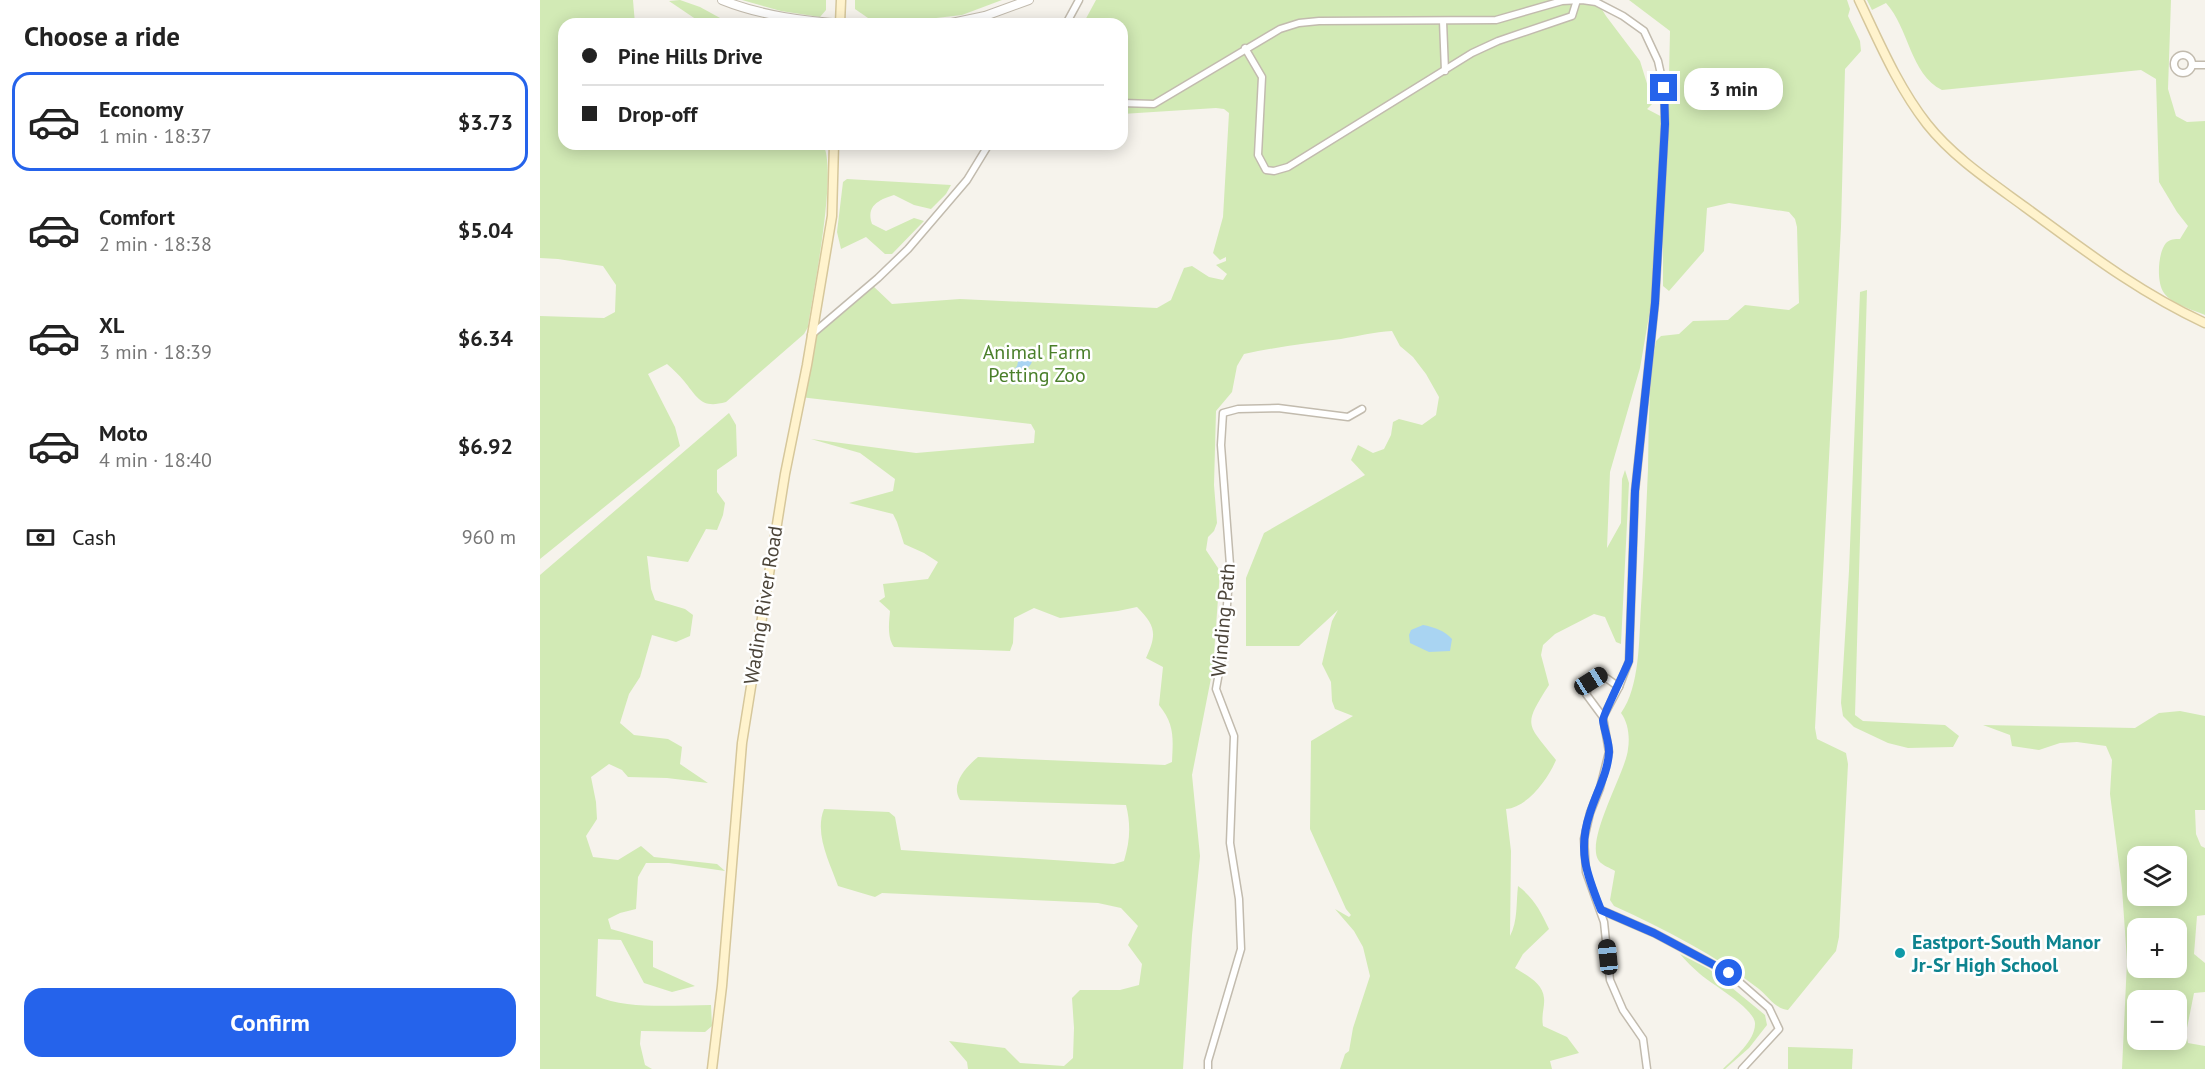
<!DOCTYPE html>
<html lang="en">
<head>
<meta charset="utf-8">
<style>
  :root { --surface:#fff; --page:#f6f6f6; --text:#222; --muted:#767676; --line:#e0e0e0; --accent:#2563eb }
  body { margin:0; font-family:"PT Sans",sans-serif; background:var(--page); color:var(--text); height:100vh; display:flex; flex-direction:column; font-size:22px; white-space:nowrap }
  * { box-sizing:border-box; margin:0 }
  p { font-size:20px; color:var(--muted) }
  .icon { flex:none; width:33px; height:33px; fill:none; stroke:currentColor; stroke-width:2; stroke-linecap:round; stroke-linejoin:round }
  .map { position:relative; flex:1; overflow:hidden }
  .panel { display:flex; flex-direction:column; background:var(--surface); width:540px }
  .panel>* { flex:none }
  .guide { position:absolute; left:18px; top:18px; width:570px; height:132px; border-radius:18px; box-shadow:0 3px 15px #0003; display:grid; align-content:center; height:132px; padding:0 24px; background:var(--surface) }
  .fabs { position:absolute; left:1587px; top:846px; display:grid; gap:12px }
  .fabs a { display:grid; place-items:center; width:60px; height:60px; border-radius:12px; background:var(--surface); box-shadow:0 3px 15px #0003; font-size:30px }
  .end { position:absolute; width:27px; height:27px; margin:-14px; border:8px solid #2563eb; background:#fff; box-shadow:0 0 0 3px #fff }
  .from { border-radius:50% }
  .bubble { position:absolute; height:42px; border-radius:18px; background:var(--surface); box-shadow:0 3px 15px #0003; font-size:20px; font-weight:800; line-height:42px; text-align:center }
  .car { position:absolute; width:18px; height:36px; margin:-18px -9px; border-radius:8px; box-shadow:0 0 4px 2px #0007; background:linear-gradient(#222 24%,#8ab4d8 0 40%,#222 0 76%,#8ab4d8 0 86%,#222 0) }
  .guide b { display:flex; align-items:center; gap:21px; height:57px; font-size:22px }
  .guide b+b { border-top:2px solid var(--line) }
  .guide i { width:15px; height:15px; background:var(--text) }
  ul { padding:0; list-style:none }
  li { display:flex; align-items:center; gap:18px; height:99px; margin:0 12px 9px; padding:0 12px; border:3px solid transparent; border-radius:18px }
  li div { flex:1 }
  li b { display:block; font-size:22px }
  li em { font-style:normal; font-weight:800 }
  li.active { border-color:var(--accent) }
  li>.icon { width:54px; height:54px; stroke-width:1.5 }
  h2 { padding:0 24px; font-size:27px; line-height:72px }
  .pay { display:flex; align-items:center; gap:15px; height:66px; padding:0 24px; font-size:22px }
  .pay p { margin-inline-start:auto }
  .action { display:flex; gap:12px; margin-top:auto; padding:12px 24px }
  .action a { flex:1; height:69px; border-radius:18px; background:var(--accent); color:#fff; font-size:24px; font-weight:800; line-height:69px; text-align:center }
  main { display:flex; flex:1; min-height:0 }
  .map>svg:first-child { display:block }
  .green { fill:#d2eab5; fill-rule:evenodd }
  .water { fill:#a9d4f2 }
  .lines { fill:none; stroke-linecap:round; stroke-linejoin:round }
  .minor-casing { stroke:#c2bbae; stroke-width:9 }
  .tertiary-casing { stroke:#c2bbae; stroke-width:10 }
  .secondary-casing { stroke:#d6c79b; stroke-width:11 }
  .minor { stroke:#fff; stroke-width:6 }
  .tertiary { stroke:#fff; stroke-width:8 }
  .secondary { stroke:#fff3cd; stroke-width:8 }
  .route { stroke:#2563eb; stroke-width:8 }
  .culture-dot { fill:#0f9aa8; stroke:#fff; stroke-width:2 }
  .labels { text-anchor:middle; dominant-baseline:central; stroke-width:5; stroke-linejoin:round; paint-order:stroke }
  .park-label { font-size:20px; fill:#4a7f2a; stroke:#fff }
  .street-label { font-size:20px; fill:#4b4439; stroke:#fff }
  .culture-label { font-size:20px; font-weight:bold; fill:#0d838f; stroke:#fff; text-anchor:start }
</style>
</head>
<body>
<main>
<section class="panel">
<h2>Choose a ride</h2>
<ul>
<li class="active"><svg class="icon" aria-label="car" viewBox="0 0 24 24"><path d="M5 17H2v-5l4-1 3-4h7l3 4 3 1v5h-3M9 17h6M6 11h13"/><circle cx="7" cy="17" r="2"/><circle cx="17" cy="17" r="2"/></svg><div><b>Economy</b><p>1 min · 18:37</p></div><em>$3.73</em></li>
<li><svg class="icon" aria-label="car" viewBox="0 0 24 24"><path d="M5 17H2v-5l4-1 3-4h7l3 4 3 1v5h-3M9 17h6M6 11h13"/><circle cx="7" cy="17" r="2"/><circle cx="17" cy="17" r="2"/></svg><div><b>Comfort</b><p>2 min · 18:38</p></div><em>$5.04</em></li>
<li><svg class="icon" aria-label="car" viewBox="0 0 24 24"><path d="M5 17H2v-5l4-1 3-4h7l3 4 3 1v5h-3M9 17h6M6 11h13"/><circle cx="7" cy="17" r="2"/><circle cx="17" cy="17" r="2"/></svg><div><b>XL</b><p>3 min · 18:39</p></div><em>$6.34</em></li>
<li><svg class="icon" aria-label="car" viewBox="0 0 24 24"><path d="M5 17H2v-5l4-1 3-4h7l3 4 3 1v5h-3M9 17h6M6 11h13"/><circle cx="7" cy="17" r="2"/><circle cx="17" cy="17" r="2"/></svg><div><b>Moto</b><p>4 min · 18:40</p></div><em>$6.92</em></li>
</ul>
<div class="pay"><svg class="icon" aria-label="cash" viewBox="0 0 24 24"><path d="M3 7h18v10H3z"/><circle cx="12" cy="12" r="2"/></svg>Cash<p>960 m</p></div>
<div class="action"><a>Confirm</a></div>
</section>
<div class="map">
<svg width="1665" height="1069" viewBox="0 0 1665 1069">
  <rect width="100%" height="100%" fill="#f6f3ec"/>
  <g class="green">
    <path d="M 0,0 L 93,0 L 95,24 L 24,24 L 24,144 L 283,144 C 298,171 273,291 268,327 L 264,334 L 186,402 C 161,409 158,398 144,381 C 139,375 133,369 127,364 L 108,374 L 135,427 L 140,446 L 0,559 L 0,316 L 64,318 L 75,312 L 76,285 L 63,266 L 18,259 L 0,258 Z"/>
    <polygon points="140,0 160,7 191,24 163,24 129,1"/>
    <polygon points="202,0 286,0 286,10 280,17 241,11"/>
    <polygon points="315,0 462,0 422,15 379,20 328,18 315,9"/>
    <path d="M 556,0 L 1056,0 L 1066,16 L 1100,61 L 1113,103 L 1107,109 L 1128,120 L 1130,31 L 1089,0 L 1307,0 L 1310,9 L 1308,16 L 1320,41 L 1321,51 L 1305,69 L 1301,227 L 1275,728 L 1277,739 L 1306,753 L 1308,764 L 1299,937 L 1296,951 L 1248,1010 C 1234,1008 1229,997 1219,989 C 1175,955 1125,929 1074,906 L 1070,900 L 1075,871 C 1070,868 1062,865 1059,861 C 1044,841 1086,772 1088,749 C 1090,737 1088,722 1081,713 C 1100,687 1099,638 1101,606 C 1104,561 1106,515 1108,469 C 1109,427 1108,383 1116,341 L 1121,336 L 1139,334 L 1153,321 L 1188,320 L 1205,305 L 1249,310 L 1259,303 L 1257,227 L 1255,219 L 1249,212 L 1189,203 L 1167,208 L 1164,251 L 1129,291 L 1123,286 L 1123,235 L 1100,368 L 1070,472 L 1067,548 L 1081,523 L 1082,479 L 1085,470 L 1089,483 L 1081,644 L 1076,642 L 1065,617 L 1054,614 L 1015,634 L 1003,645 L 1001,655 L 1009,685 C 982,727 987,723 1016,760 C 1008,779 988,807 966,809 L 971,851 L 970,936 C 978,921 976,903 978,886 C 994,898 1001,912 1009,929 L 983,954 L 975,968 C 986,975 1003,983 1004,998 C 1005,1007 1001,1014 1003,1026 L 1027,1037 L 1039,1053 L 1010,1061 L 1012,1069 L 800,1069 L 805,1054 L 809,1051 L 813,1028 L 830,976 L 823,947 L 814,931 L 795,909 L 809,917 L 811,915 L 806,909 L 770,829 L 771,741 L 813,716 L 795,709 L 792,701 L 791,682 L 782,664 L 792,621 L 798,610 L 759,646 L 706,646 L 706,578 L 724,533 L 825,475 L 811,460 L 818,445 L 833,453 L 844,449 L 851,435 L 853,422 L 859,419 L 882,425 L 896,415 L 899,397 L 886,374 L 873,357 L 860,346 L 852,331 C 834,332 818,336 801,339 C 768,343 736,347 704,354 L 697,366 L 692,392 L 676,411 L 674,485 L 677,523 L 674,531 L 668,537 L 666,550 L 680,571 L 673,668 L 652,775 L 660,856 L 652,935 L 643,1069 L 428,1069 L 427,1062 L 409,1041 L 465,1048 L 480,1063 L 524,1066 L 533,1058 L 534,1028 L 532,998 L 540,990 L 580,990 L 599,985 L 602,964 L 588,945 L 598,926 L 581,908 L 558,903 L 342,893 L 335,897 L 298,886 C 290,863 274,834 284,809 L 349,812 L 355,817 L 361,850 L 574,864 L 584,861 C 590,841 591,825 586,805 L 420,800 C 410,784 426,767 438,757 L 625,765 L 632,762 C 633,738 635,725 619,705 L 623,667 L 606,658 C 617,634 616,626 597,607 L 578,611 L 520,618 L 494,608 L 474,618 L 473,643 L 470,651 L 354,647 C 347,637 349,623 350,611 L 339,601 L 345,597 L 343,584 L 388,579 L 398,562 L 384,553 L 364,544 L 357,522 L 353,514 L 309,503 L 353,491 L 355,479 L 320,453 L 271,439 L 376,453 L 494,443 L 495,431 L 491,424 L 260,397 L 270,336 L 331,284 L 352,304 L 420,299 L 617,308 L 631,300 L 644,268 L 652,266 L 669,277 L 683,280 L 687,274 L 676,265 L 686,261 L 686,257 L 680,260 L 673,253 L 683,217 L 689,113 L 684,109 L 676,108 L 582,114 L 582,24 L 543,24 Z"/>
    <path d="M 1327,0 L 1631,0 L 1628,89 L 1636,116 L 1647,122 L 1665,121 L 1665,315 C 1653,310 1632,304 1624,293 C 1616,282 1618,252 1626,243 C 1630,239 1635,239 1640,239 L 1648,226 L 1637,212 L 1619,182 L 1616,79 L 1601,70 L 1402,90 C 1370,74 1369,28 1346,3 L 1332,10 Z"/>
    <path d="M 307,179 L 411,185 L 406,194 L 391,209 L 374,205 L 354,195 C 338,200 326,206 332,224 L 346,231 L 374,218 L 384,221 L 352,254 L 345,254 L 326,237 L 301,249 L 297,232 L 303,182 Z"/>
    <polygon points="1327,290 1315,715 1323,721 1405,725 1419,736 1413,747 1368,748 1348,743 1314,727 1303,716 1301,703 1309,571 1320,292"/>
    <path d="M 189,413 L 196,425 L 197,456 L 177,470 L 177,492 L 185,503 L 183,515 L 177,530 L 166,529 L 148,562 L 107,556 L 111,589 L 115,600 L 145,609 L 153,615 L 150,636 L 136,642 L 112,635 L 100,677 L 89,694 L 80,723 L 94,735 L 128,739 L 142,747 L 140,764 L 168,783 L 127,778 L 88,777 L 82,770 L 69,764 L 51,777 L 56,802 L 57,819 L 46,836 L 53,857 L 78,860 L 101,846 L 114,857 L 177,864 L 185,871 L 129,863 L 106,863 L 98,877 L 96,909 L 80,913 L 68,919 L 71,929 L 113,941 L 113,967 L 155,986 L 132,992 L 104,983 L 81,940 L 58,939 L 56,996 C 88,1010 136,1005 171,1005 L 172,1026 L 165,1032 L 101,1031 L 100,1044 L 105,1065 L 112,1069 L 0,1069 L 0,575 Z"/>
    <path d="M 1640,711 L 1665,716 L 1665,810 L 1655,810 L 1656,834 L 1661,846 L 1665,848 L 1665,915 L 1657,916 L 1654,954 L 1665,963 L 1665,992 L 1654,993 L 1646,1033 L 1648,1043 L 1665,1046 L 1665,1069 L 1582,1069 L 1587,961 L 1582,888 L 1570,794 L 1572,760 L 1566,746 L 1537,742 L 1520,743 L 1499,750 L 1472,746 L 1470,735 L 1443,725 L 1595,728 L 1619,713 ZM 1636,856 L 1636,896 L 1598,896 L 1598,856 ZM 1598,928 L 1636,928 L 1636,968 L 1598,968 ZM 1598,1000 L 1636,1000 L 1636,1040 L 1598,1040 Z"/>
    <path d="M 1140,954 L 1169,969 L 1225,1015 L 1227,1025 L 1209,1048 L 1185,1069 L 1183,1069 C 1194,1058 1215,1041 1215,1024 C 1216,1009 1171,984 1160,974 C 1153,968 1146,961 1140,954 Z"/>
    <polygon points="1248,1047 1313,1049 1312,1069 1248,1069"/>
  </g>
  <g class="water">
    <path d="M 480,353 L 485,353 L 492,356 C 493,364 490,366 484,370 L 481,381 L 474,385 L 469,382 L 469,375 L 477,366 Z"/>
    <path d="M 883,625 C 894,627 905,631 912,639 L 910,651 L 889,652 L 870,643 L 869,635 L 871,630 Z"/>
  </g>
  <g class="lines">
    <defs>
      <g id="minor">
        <polyline points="903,21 905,71"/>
        <polyline points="526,24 539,0"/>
        <polyline points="705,48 722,77 718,155 726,170 734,171 748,167 932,53 958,41 1032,16 1037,0"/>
        <circle cx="1643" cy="64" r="9"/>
        <polyline points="1652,65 1665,65"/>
        <polyline points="582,103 614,104 740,29 759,23 779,21 956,20 1022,1 1042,0 1056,2 1083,16 1104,31 1118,61 1124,88 1125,124 1115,303 1095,491 1089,661 1079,687"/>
        <polyline points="271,335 338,278 368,249 427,180 449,144"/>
        <polyline points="1063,717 1079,687 1062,675 1051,681 1046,694 1063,717 1069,752 1060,788 1050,813 1044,839 1046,872 1064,922 1070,980 1083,1010 1103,1039 1107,1069"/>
        <polyline points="1061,910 1114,933 1189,973 1229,1008 1239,1029 1202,1069"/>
        <polyline points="668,1069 668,1061 701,949 699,899 690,843 694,736 676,689 684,645 690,565 681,445 683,413 698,409 738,408 808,417 822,409"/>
      </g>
      <g id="tertiary">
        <path d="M 182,0 C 222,16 264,21 307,24"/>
        <polyline points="407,24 445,16 489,0"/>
      </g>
      <g id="secondary">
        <path d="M 1319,0 C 1339,42 1358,87 1387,124 C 1413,157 1451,182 1485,207 C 1544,250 1598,292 1665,323"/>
        <polyline points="300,24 301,0"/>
        <polyline points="172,1069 182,986 202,743 245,474 267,365 292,216 294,144"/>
      </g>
    </defs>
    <use href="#minor" class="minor-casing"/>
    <use href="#tertiary" class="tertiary-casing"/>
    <use href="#secondary" class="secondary-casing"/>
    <use href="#minor" class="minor"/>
    <use href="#tertiary" class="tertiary"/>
    <use href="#secondary" class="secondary"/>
  </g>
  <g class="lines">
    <path class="route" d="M 1124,88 L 1125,124 L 1115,303 L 1095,491 L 1089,661 C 1085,671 1063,715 1063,720 C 1064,730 1069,741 1069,752 C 1068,773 1056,793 1050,813 C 1037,851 1047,875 1061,910 L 1114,933 L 1189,973"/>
  </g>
  <circle class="culture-dot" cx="1360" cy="953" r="6"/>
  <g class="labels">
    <g class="park-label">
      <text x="497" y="352">Animal Farm<tspan x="497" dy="23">Petting Zoo</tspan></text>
    </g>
    <g class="street-label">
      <text transform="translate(223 605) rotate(-81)">Wading River Road</text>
      <text transform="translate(683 620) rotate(-85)">Winding Path</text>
    </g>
    <g class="culture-label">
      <text x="1372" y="942">Eastport-South Manor<tspan x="1372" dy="23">Jr-Sr High School</tspan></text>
    </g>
  </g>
</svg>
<div class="fabs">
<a><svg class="icon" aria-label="layers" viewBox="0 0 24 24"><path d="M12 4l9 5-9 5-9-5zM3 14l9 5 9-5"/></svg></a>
<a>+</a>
<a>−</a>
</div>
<i class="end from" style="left:1189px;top:973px"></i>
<i class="end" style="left:1124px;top:88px"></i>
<div class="bubble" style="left:1144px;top:68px;width:99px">3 min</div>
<i class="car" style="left:1051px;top:681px;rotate:58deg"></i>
<i class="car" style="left:1068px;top:957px;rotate:354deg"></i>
<div class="guide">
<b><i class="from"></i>Pine Hills Drive</b>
<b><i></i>Drop-off</b>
</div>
</div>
</main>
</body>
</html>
